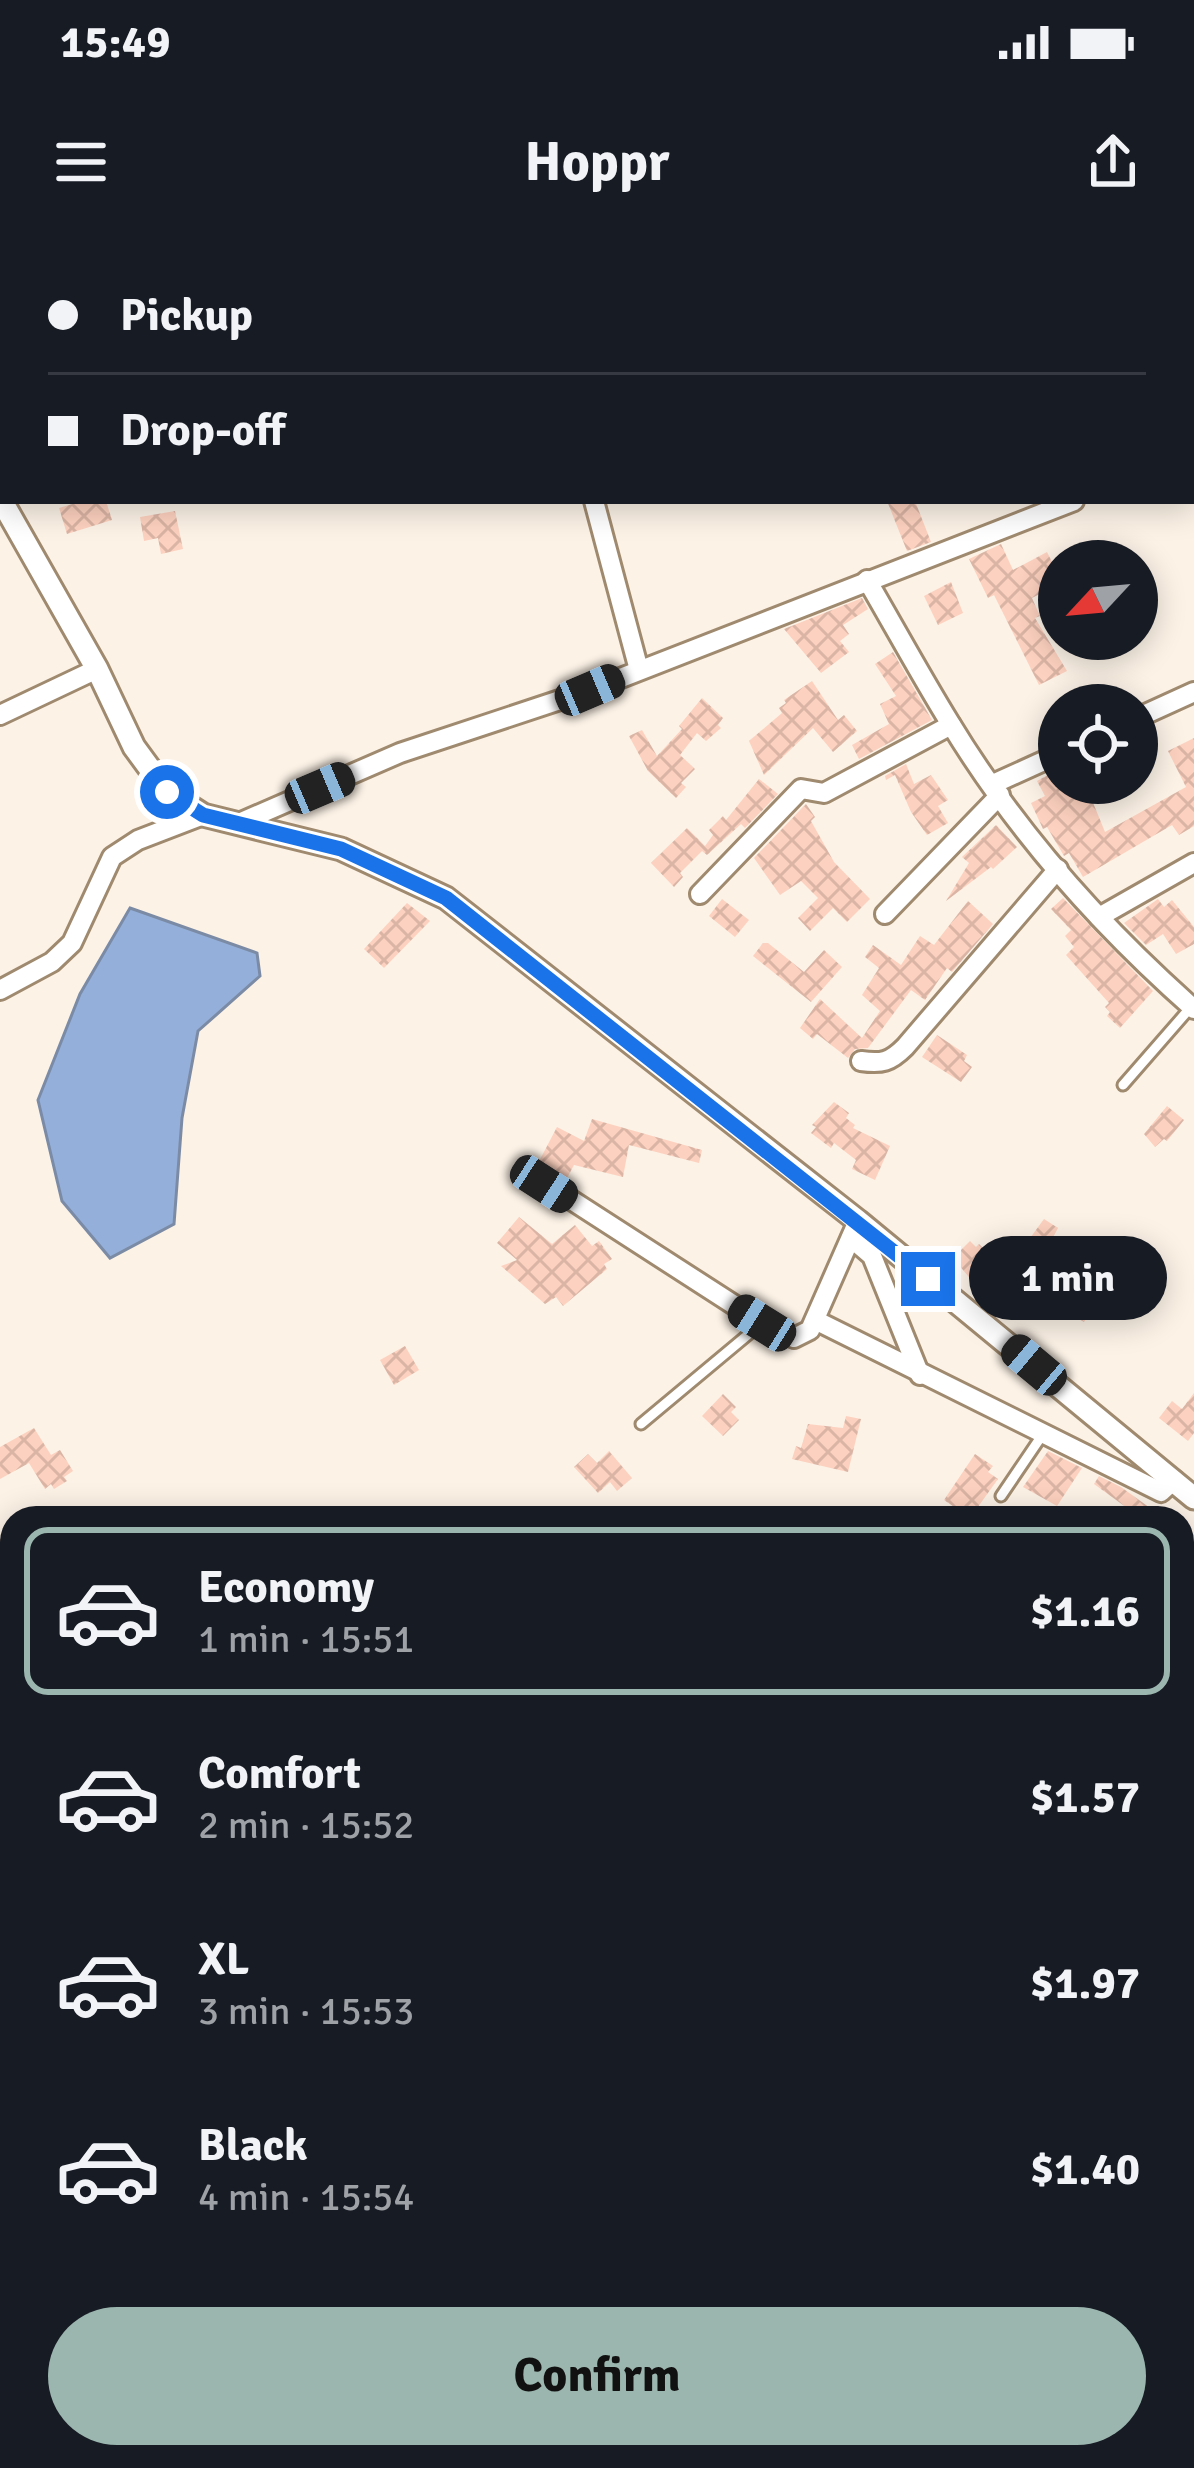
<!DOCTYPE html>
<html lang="en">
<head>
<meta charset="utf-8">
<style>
  :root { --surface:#171b24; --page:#20242c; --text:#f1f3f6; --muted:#9ea1a6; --line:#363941; --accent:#9bb6ae }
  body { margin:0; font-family:Signika,sans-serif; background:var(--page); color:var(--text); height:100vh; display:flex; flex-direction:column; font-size:45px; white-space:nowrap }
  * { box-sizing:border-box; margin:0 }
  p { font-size:39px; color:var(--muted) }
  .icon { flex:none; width:66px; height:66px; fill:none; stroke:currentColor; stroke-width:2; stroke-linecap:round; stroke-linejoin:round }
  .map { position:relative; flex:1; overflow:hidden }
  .side { position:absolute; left:0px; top:1266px; width:1194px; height:963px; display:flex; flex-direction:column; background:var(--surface); border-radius:36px 36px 0 0; box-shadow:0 6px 30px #0003 }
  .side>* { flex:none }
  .guide { position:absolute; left:0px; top:0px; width:1194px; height:264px; box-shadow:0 6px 30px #0003; display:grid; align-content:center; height:264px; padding:0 48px; background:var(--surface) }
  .needle { width:78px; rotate:244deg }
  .buttons { position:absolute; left:1038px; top:300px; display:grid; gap:24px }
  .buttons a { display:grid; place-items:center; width:120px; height:120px; border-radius:50%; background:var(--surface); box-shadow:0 6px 30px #0003; font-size:60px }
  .end { position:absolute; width:54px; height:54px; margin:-27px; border:15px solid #1a73e8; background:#fff; box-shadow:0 0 0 6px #fff }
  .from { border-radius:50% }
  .bubble { position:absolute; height:84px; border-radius:42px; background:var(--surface); box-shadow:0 6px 30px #0003; font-size:39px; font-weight:800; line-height:84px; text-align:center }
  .car { position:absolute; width:36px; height:72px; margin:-36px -18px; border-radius:15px; box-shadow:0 0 9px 3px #0007; background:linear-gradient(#222 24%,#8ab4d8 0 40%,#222 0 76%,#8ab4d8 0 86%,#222 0) }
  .guide b { display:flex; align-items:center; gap:42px; height:114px; font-size:45px }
  .guide b+b { border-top:3px solid var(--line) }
  .guide i { width:30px; height:30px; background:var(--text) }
  ul { padding:21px 0 0; list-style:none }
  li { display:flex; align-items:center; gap:36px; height:168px; margin:0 24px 18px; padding:0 24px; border:6px solid transparent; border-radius:24px }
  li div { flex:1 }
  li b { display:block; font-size:45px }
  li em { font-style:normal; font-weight:800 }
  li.selected { border-color:var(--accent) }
  li>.icon { width:108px; height:108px; stroke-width:1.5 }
  .action { display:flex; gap:24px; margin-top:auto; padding:24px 48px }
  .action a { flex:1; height:138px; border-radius:72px; background:var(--accent); color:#111; font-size:48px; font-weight:800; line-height:138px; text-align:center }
  .status { display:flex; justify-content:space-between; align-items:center; height:84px; padding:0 60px; background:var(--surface); direction:ltr }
  .status svg { height:33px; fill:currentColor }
  header { display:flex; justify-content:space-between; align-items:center; height:156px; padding:0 48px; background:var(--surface); font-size:54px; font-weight:800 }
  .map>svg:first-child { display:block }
  .water { fill:#94b0da; stroke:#7b8ba6; stroke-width:3 }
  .building { fill:url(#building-cross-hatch) }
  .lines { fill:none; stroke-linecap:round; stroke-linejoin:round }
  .service-casing { stroke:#a08a6f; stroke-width:15 }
  .minor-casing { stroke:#a08a6f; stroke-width:24 }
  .tertiary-casing { stroke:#a08a6f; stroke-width:27 }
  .service { stroke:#fff; stroke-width:9 }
  .minor { stroke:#fff; stroke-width:18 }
  .tertiary { stroke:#fff; stroke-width:21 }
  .route { stroke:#1a73e8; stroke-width:15 }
</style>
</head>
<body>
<div class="status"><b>15:49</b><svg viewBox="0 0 49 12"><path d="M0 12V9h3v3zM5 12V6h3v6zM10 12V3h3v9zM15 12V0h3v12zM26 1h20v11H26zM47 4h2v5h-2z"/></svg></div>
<header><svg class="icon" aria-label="menu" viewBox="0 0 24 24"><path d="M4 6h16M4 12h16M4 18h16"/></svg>Hoppr<svg class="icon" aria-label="share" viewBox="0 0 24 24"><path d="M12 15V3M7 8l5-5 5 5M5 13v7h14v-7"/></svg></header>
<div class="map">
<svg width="1194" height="2228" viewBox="0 0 1194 2228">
  <defs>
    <pattern id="building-cross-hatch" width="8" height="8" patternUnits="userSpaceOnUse" patternTransform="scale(3)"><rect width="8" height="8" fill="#fdd1bf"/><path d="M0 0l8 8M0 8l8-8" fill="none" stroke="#dab4a4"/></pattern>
  </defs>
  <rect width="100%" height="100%" fill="#fcf2e6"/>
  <g class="water">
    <polygon points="130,668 257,713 260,736 198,791 182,878 174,984 110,1018 62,961 38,860 80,754"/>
    <polygon points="864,2217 1020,2217 1023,2228 875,2228"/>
  </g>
  <g class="building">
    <polygon points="82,261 106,261 112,280 67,294 59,268"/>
    <polygon points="887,261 915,261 931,302 907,311"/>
    <polygon points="175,271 183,309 161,314 158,298 144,301 140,277"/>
    <polygon points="1001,304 1013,330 1047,312 1059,336 1059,344 1032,358 1040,376 1035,378 1067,431 1039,445 994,355 988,358 969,319"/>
    <polygon points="951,342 963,373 938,385 924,356"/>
    <polygon points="862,358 868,369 843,385 849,394 840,401 849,412 821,433 784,389"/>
    <polygon points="893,412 932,480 859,519 852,505 889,484 880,464 896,456 875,424"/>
    <polygon points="812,441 838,480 844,475 857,491 833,512 813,488 764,535 749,501 782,473 779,468 786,463 784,460"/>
    <polygon points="702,458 723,478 718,485 721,488 706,501 697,493 680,515 695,529 681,543 686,547 676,558 648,531 629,496 642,490 657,516 682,489 679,486"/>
    <polygon points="1194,498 1194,586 1179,595 1172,585 1083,637 1069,613 1064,616 1047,587 1043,589 1031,563 1045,556 1037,541 1057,530 1059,543 1085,543 1105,592 1186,547 1168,511"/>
    <polygon points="906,524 914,544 931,535 948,560 938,566 948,583 927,595 911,572 895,535 886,540 885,536"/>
    <polygon points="759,539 778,554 745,588 741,584 707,615 702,611 680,633 683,637 674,647 651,623 687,588 705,606 713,595 709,590 723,576 726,580"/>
    <polygon points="806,564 815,577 811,581 834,622 870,659 847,682 833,668 810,691 798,678 818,658 801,641 780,655 754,618"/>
    <polygon points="996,585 1017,607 993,629 991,627 946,661 969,623 962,617"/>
    <polygon points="1063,658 1153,751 1120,788 1107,776 1110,772 1105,767 1109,763 1066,715 1074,707 1065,696 1071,690 1051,669"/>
    <polygon points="722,659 749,680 735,697 709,676"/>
    <polygon points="1158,659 1164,667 1172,660 1194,687 1194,704 1176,714 1163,694 1146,705 1124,683"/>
    <polygon points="968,661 993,684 952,732 947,728 925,760 911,750 868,808 855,809 848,818 817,794 813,799 800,788 820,759 862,798 880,771 862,755 879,728 865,717 873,705 901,725 920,696 934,705"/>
    <polygon points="407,663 430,681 384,728 364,709"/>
    <polygon points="763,703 768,703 804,732 824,710 842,727 811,762 753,716"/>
    <polygon points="937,795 967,815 964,821 972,827 961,842 922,817"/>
    <polygon points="834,862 849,873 846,878 855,885 853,888 890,906 875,940 852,929 856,920 834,903 831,908 811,893 816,887 812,885"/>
    <polygon points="1167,866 1184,880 1167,901 1164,899 1155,907 1144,894"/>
    <polygon points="592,879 702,910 699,923 629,905 623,937 574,925 566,940 547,930 534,931 557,887 584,901"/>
    <polygon points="519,977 552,1004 575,985 592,1006 599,1001 612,1019 604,1024 607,1029 563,1066 556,1057 545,1064 501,1026 517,1020 497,1003"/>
    <polygon points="1044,979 1058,988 1050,1003 1087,1027 1102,996 1114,1002 1108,1016 1115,1020 1101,1050 1105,1052 1084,1082 1062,1069 1080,1040 1040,1015 1024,1036 1016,1038 996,1058 989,1052 996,1043 990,1036 978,1048 953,1018 970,1001 976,1007 979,1004 1006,1031"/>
    <polygon points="405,1106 419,1130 394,1145 380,1120"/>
    <polygon points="1194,1153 1194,1193 1188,1201 1159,1178 1172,1161 1182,1169"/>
    <polygon points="723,1154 736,1167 731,1172 739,1180 723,1196 702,1176"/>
    <polygon points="846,1176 861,1179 848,1232 792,1219 796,1206 801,1208 808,1184 843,1188"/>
    <polygon points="34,1188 51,1215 60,1210 73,1231 64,1237 67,1241 54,1249 51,1244 45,1249 29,1223 0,1239 0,1207"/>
    <polygon points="609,1211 632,1238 617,1251 610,1242 598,1253 574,1227 588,1214 597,1223"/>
    <polygon points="1048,1211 1082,1228 1057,1266 1023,1247"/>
    <polygon points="975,1214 993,1226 988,1232 998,1239 970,1278 951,1278 957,1269 944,1260"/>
    <polygon points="1099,1236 1121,1247 1164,1278 1141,1278 1094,1244"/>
  </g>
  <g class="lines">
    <defs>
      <g id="service">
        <polyline points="1123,845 1191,767"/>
        <polyline points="641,1184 762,1083"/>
        <polyline points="1001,1256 1045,1191"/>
      </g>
      <g id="minor">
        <polyline points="1111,0 1112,3"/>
        <polyline points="564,3 565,0"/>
        <polyline points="1191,198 1194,205"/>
        <polyline points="594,261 639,430"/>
        <path d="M 867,340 C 895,388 921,436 950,483 C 1015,590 1100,686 1194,769"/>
        <polyline points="0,475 97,429"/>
        <polyline points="1137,478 1194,452"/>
        <polyline points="993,544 1059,514"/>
        <polyline points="239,583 400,513 590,450 1074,261"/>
        <polyline points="700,654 801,549 824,553 951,485"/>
        <polyline points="885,674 1000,555"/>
        <polyline points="1099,677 1194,623"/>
        <polyline points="0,750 52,722 72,703 112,617 138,600 203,575"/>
        <path d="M 861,821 C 882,824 890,822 905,807 L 1058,629"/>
        <polyline points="545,943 762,1083 794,1098 810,1090 858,981"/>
        <polyline points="851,998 872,1016 920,1135"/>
        <polyline points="815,1080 1161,1252 1174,1240"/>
        <polyline points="0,1313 12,1306"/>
        <polyline points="1182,1447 1194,1437"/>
        <polyline points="0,1505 12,1511"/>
        <polyline points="0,1748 12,1744"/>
        <polyline points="78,2228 96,2217"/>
        <polyline points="509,2228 520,2217"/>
      </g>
      <polyline id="tertiary" points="0,258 97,429 134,507 167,552 203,575 341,609 446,658 858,981 1194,1258"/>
    </defs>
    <use href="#service" class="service-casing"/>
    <use href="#minor" class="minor-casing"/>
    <use href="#tertiary" class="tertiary-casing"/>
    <use href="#service" class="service"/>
    <use href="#minor" class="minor"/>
    <use href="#tertiary" class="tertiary"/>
  </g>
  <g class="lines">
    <polyline class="route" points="167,552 203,575 341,609 446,658 928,1039"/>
  </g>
</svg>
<div class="buttons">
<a><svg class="needle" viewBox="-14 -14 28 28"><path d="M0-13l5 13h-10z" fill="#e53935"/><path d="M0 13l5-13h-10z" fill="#9ea1a6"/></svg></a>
<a><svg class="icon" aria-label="locate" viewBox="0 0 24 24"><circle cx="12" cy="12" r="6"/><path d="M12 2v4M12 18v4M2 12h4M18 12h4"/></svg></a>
</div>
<i class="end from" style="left:167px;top:552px"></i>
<i class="end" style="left:928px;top:1039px"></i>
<div class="bubble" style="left:969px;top:996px;width:198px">1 min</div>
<i class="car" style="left:590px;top:450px;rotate:67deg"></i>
<i class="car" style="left:320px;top:548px;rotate:67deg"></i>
<i class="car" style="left:544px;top:944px;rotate:123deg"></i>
<i class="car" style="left:762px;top:1083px;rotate:302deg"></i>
<i class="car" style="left:1034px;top:1125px;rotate:310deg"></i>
<div class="guide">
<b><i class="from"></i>Pickup</b>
<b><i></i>Drop-off</b>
</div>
<section class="side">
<ul>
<li class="selected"><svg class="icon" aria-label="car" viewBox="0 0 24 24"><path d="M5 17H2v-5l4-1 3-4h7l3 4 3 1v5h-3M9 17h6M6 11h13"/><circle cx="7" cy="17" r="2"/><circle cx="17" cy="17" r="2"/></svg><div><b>Economy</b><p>1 min · 15:51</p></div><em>$1.16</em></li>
<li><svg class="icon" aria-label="car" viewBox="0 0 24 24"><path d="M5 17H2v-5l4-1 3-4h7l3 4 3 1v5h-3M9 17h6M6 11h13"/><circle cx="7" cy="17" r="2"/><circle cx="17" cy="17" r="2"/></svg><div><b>Comfort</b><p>2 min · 15:52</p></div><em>$1.57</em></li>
<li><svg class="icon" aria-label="car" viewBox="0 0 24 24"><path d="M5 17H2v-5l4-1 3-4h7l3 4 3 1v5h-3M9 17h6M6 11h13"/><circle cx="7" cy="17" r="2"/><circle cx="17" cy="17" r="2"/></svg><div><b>XL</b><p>3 min · 15:53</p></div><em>$1.97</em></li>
<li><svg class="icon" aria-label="car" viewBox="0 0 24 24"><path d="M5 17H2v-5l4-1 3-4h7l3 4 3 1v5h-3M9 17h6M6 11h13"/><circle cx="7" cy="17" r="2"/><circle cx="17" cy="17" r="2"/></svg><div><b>Black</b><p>4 min · 15:54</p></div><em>$1.40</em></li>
</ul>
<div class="action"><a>Confirm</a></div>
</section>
</div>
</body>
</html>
